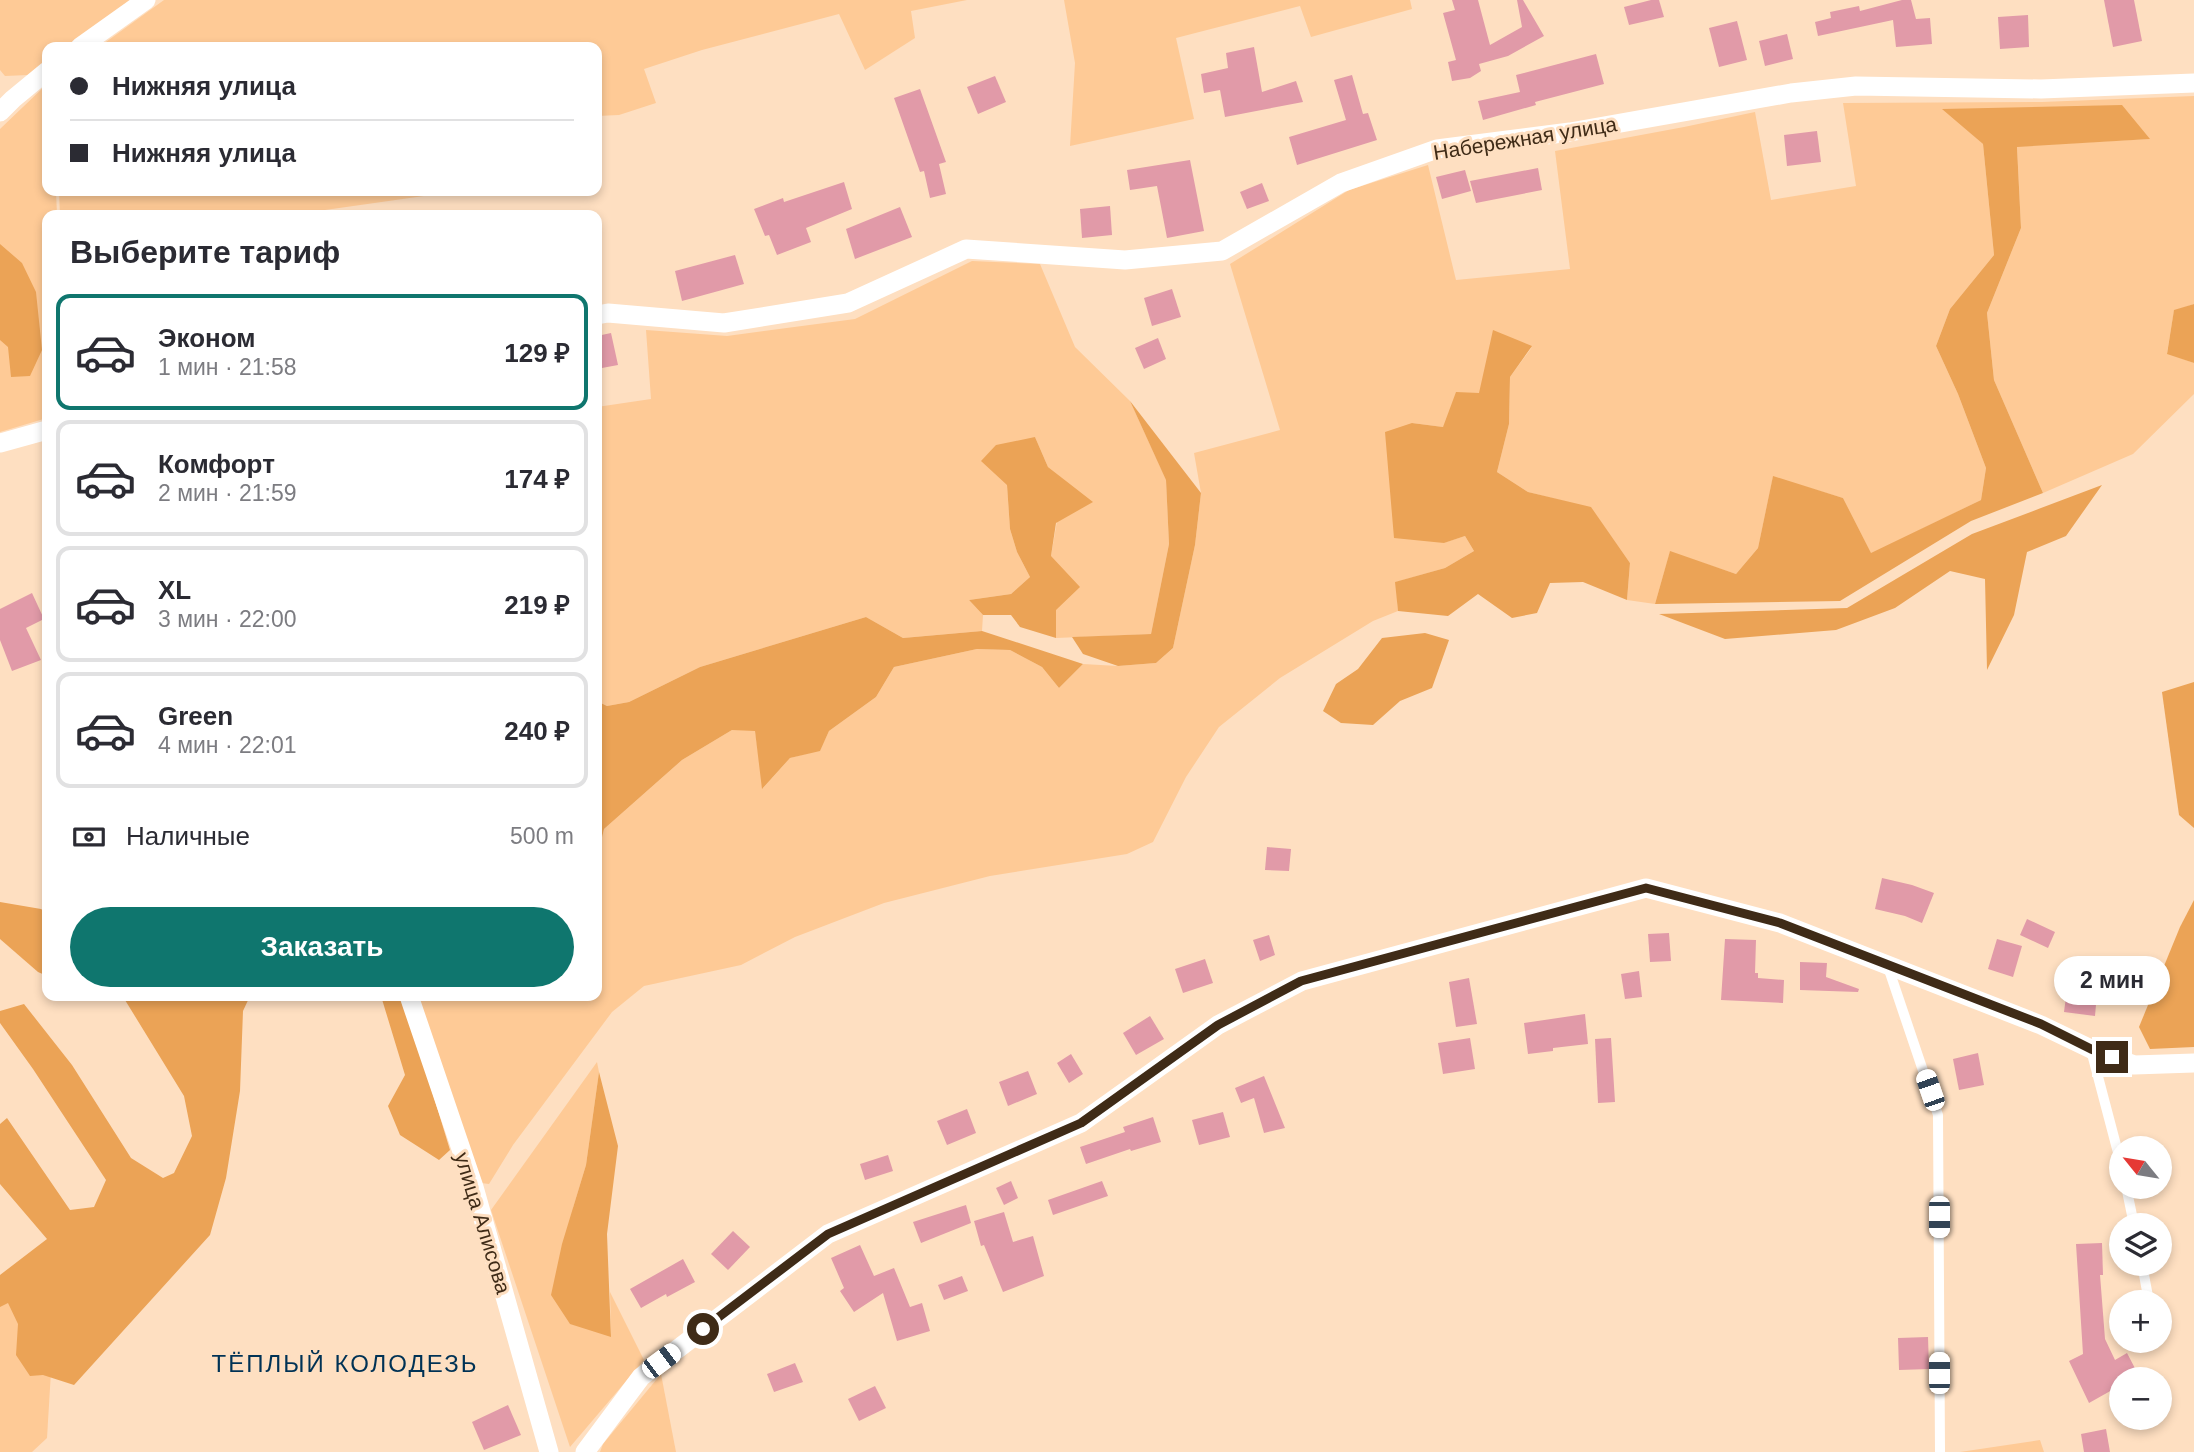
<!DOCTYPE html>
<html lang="ru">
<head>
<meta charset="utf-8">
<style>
  :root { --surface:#fff; --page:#f7f7f7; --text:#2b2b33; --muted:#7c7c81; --line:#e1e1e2; --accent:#0f766e }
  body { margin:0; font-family:Arial,sans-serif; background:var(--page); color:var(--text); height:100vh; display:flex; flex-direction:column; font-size:26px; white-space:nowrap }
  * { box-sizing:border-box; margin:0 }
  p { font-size:23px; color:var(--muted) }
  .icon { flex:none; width:38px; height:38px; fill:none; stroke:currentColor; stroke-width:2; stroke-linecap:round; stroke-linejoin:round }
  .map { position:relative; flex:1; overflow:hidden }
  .drawer { position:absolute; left:42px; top:210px; width:560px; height:791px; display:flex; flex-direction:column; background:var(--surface); border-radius:14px; box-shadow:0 4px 10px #0003 }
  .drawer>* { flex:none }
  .guide { position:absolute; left:42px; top:42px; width:560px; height:154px; border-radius:14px; box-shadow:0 4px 10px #0003; display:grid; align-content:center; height:154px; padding:0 28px; background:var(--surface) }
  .needle { width:46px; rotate:300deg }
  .controls { position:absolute; left:2109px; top:1136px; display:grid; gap:14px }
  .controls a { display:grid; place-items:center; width:63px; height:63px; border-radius:50%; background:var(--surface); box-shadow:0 4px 10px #0003; font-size:35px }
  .end { position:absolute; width:32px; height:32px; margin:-16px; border:9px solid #3f2b17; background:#fff; box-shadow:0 0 0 4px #fff }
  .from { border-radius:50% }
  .bubble { position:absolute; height:49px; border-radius:24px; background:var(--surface); box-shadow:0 4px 10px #0003; font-size:23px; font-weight:700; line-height:49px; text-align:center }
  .car { position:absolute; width:21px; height:42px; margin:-21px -10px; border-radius:9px; box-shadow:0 0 5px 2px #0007; background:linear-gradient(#fff 24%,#345 0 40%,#fff 0 76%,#345 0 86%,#fff 0) }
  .guide b { display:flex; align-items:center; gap:24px; height:66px; font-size:26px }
  .guide b+b { border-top:2px solid var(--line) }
  .guide i { width:18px; height:18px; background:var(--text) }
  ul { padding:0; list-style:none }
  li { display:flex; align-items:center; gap:21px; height:116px; margin:0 14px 10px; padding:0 14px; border:4px solid var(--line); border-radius:14px }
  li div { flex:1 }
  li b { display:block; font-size:26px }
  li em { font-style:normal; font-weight:700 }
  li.active { border-color:var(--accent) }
  li>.icon { width:63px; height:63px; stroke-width:1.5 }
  h2 { padding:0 28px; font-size:32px; line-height:84px }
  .pay { display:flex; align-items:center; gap:18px; height:77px; padding:0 28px; font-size:26px }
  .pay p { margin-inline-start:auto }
  .action { display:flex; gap:14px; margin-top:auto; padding:14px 28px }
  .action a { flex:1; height:80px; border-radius:42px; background:var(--accent); color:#fff; font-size:28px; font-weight:700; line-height:80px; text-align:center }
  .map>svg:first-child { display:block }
  .green { fill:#feca96 }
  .forest { fill:#eba356 }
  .building { fill:#e19aa8 }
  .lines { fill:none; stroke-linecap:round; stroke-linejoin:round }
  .service { stroke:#fff; stroke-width:10 }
  .minor { stroke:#fff; stroke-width:19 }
  .route { stroke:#3f2b17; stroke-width:9 }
  .labels { text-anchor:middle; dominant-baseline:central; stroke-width:6; stroke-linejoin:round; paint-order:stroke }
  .street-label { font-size:21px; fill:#3f2b17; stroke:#fedfc1 }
  .quarter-label { font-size:24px; letter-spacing:2px; fill:#003255; stroke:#fedfc1 }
</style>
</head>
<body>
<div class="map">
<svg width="2194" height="1452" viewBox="0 0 2194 1452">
  <rect width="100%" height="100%" fill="#fedfc1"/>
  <g class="green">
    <polygon points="0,0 132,0 67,47 47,47 47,61 28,75 5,76 0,70"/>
    <polygon points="164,0 967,0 911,11 915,38 865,70 839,14 702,50 644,69 656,103 619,115 597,116 597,47 99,47"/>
    <polygon points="1064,0 1410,0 1412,9 1311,37 1300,6 1176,38 1194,119 1070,146 1075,63"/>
    <polygon points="47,84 47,191 56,191 57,215 47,215 47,418 0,432 0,129"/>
    <polygon points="2194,96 2194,304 2174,311 2167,353 2194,363 2194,394 2133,454 2043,493 1994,380 1987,313 2021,228 2017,146 2149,139 1944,109 1983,144 1994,255 1950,309 1936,346 1958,394 1986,468 1981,500 1871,554 1843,498 1773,477 1758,548 1736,574 1670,552 1655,604 1627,600 1630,563 1591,508 1528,492 1497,472 1509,424 1510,377 1532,347 1443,427 1412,423 1443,543 1465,536 1474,551 1445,568 1396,582 1398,611 1373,621 1280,678 1219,727 1186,777 1153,842 1127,854 990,876 884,903 795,937 741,965 644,986 612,1012 513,1145 489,1184 481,1183 418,996 597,996 597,912 600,910 597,859 604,829 682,760 732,730 755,730 763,788 790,758 820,750 829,731 876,697 894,667 977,649 1010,650 1042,667 1059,688 1083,664 1118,666 1156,663 1173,648 1195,545 1201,493 1194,453 1280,430 1230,264 1349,190 1428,165 1456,280 1570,269 1555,151 1684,127 1755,112 1771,200 1856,186 1843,103 2042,102"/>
    <polygon points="59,191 438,191 438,194 325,210 315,215 60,215"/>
    <polygon points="972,261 1040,264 1075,347 1130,401 1166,479 1169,544 1151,634 1056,638 1051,556 1064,480 1048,467 1035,437 1007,485 1010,529 1017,552 1030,577 1011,594 969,600 983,615 982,631 903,638 866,617 700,667 629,702 607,706 597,701 597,407 651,399 646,330 727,336 855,319"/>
    <polygon points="597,1062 599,1072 586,1165 573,1208 611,1336 610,1292 644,1360 570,1447 491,1210"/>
    <polygon points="56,1288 47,1438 32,1452 0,1452 0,1294"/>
    <polygon points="661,1374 676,1452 600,1452 603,1444"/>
    <polygon points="2040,1440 2044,1452 1960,1452"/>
  </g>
  <g class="forest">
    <polygon points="2122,105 2150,139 2017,147 2021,228 1987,313 1994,380 2043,493 1971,521 1840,601 1655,604 1670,551 1736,574 1758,548 1773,476 1843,498 1871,553 1981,500 1986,468 1958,394 1936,346 1950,309 1994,255 1983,144 1942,109"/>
    <polygon points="0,244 22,263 36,292 42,350 30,376 11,377 8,347 0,340"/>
    <polygon points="2194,304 2194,363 2167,354 2174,310"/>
    <polygon points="1493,330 1532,346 1510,377 1509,424 1497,472 1528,492 1591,507 1630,563 1627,600 1583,582 1550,583 1537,613 1512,618 1478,594 1448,616 1398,611 1395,582 1445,568 1474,551 1465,536 1444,543 1394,538 1385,432 1412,423 1443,427 1456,392 1479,393"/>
    <polygon points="1130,401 1201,493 1195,545 1173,648 1156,663 1118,666 1083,654 1072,637 1151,634 1169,544 1166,480"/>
    <polygon points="1035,437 1048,467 1093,502 1056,523 1051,556 1080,587 1056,610 1056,638 1020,627 1011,615 983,615 969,600 1011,594 1030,577 1017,552 1010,529 1007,485 981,461 996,445"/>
    <polygon points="2102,485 2066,536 2027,552 2014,615 1987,670 1985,579 1950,571 1895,608 1836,630 1725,639 1659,614 1847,608 1972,534"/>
    <polygon points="866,617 903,638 982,631 1083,664 1059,688 1042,667 1010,650 977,649 894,667 876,697 829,731 820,751 790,758 762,789 755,731 732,730 682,760 604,829 597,859 597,701 607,706 629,702 700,667"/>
    <polygon points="1425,633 1449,640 1432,688 1400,701 1373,725 1341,723 1323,711 1336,684 1358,669 1382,638"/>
    <polygon points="2194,682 2194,828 2179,815 2162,692"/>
    <polygon points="2194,900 2194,1047 2150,1049 2139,1027 2180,927"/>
    <polygon points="0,902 41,909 47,913 47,976 38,972 0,939"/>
    <polygon points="107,996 250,996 243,1011 240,1091 226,1178 210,1235 74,1385 43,1375 30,1376 16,1355 18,1324 8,1303 0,1307 0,1275 47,1239 0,1184 0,1124 7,1118 70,1210 94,1207 106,1180 33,1069 0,1023 0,1011 24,1004 72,1065 131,1158 163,1178 174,1173 192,1136 184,1096 125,1000"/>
    <polygon points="381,996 403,996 450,1150 439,1160 400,1135 388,1106 405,1075"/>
    <polygon points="599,1072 618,1146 607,1234 611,1337 570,1324 551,1295 562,1244 586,1165"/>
  </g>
  <g class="building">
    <polygon points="1452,0 1478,0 1490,45 1522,27 1517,0 1523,0 1544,36 1508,56 1479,64 1481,71 1470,78 1452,81 1448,62 1456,60 1443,13 1455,10"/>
    <polygon points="1651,0 1659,0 1664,17 1629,25 1624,7"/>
    <polygon points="1902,0 1911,0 1916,19 1930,18 1932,44 1896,47 1893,20 1818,36 1815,22 1831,18 1830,12 1859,6 1860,11"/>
    <polygon points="2104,0 2134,0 2142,41 2113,47"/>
    <polygon points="2028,15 2029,47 2000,49 1998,17"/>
    <polygon points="1737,21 1747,60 1719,67 1709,28"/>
    <polygon points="1787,34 1793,59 1765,66 1759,41"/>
    <polygon points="1254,47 1262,92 1296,81 1303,102 1225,117 1220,90 1204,93 1201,74 1228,68 1226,53"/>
    <polygon points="1596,54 1604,84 1535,102 1536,105 1483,120 1478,101 1520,92 1516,75"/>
    <polygon points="1352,75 1363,114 1368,113 1377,140 1297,165 1289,137 1346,120 1334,80"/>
    <polygon points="995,76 1006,102 978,114 967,87"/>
    <polygon points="920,89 946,162 939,164 946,194 930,198 924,171 920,172 894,98"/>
    <polygon points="1817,131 1821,162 1787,166 1784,135"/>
    <polygon points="1190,160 1204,231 1167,238 1157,186 1130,190 1127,170"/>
    <polygon points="1538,168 1542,190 1476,203 1470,181"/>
    <polygon points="1465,170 1471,191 1442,199 1436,177"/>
    <polygon points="844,182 852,209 806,228 811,242 777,255 769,235 765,236 754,209 783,198 784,202"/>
    <polygon points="1262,183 1269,201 1247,209 1240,192"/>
    <polygon points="1110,206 1112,235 1082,238 1080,209"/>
    <polygon points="900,207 912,237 855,259 846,229"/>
    <polygon points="735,255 744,284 682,301 675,271"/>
    <polygon points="1172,289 1181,317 1152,326 1144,298"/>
    <polygon points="611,333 618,365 602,368 597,336"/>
    <polygon points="1158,338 1166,359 1144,369 1135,348"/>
    <polygon points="32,593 44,619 26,628 41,660 12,671 0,640 0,609"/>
    <polygon points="1267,847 1291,849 1289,871 1265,870"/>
    <polygon points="1882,878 1912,885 1934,893 1922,923 1905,916 1875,909"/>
    <polygon points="2027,919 2055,932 2048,948 2020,935"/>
    <polygon points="1669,933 1671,961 1650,962 1648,934"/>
    <polygon points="1269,935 1275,955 1260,961 1253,940"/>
    <polygon points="1725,939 1756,940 1755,973 1758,973 1758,978 1784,980 1783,1003 1721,1000"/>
    <polygon points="1997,939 2022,946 2013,977 1988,969"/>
    <polygon points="1205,959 1213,983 1183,993 1175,969"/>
    <polygon points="1800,962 1827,963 1826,977 1859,989 1858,992 1800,990"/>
    <polygon points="1639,971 1642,997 1625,999 1621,974"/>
    <polygon points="1469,978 1477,1024 1456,1027 1449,982"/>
    <polygon points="2067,989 2097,993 2095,1016 2064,1012"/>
    <polygon points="1585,1014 1588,1044 1553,1048 1553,1051 1528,1054 1524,1023"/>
    <polygon points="1150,1016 1164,1039 1136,1055 1123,1033"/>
    <polygon points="1470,1038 1475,1069 1443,1074 1438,1043"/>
    <polygon points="1611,1038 1615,1102 1598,1103 1595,1039"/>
    <polygon points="1978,1053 1984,1085 1959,1090 1953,1059"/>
    <polygon points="1071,1054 1083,1074 1069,1083 1057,1063"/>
    <polygon points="1028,1071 1037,1094 1008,1106 999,1082"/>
    <polygon points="1264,1076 1285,1128 1264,1133 1254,1098 1241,1103 1235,1088"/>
    <polygon points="967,1109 976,1133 947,1145 937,1121"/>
    <polygon points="1223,1112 1230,1137 1199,1145 1192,1120"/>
    <polygon points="1153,1117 1161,1142 1131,1151 1130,1149 1086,1164 1080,1147 1125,1132 1123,1127"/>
    <polygon points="888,1155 893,1171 865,1180 860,1164"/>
    <polygon points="1011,1181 1018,1198 1004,1205 996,1188"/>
    <polygon points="1102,1181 1108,1196 1053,1215 1048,1200"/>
    <polygon points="966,1205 971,1223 921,1243 913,1222"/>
    <polygon points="1004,1212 1013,1242 1033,1236 1044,1276 1003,1292 984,1245 981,1246 974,1221"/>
    <polygon points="733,1231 750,1247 728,1270 711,1254"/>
    <polygon points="2102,1243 2103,1275 2100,1275 2105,1339 2115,1360 2127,1353 2139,1376 2133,1379 2121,1379 2121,1385 2089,1403 2069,1361 2083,1354 2076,1244"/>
    <polygon points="860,1245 874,1276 894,1268 910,1307 922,1303 930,1331 897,1341 883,1293 854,1312 840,1291 844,1288 831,1258"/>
    <polygon points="683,1259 695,1282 667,1297 666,1294 641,1308 630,1289"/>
    <polygon points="962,1276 968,1291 944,1300 938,1285"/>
    <polygon points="1928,1337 1929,1369 1899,1370 1898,1338"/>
    <polygon points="795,1363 803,1382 774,1392 767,1374"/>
    <polygon points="875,1386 886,1408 859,1421 848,1399"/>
    <polygon points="508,1405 521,1435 484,1450 472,1422"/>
    <polygon points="2106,1429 2110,1452 2084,1452 2081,1434"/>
  </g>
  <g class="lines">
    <g class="service">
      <polyline points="1887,964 1938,1115 1940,1452"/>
      <polyline points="2091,1050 2121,1164"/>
      <polyline points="2126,1186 2134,1225"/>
      <polyline points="2142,1264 2149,1302"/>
    </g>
    <g class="minor">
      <polyline points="80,47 146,0"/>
      <polyline points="0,112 13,99 47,71"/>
      <polyline points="597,315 608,313 724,323 848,303 966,249 1125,260 1222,251 1341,183 1437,149 1570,132 1791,93 1856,86 2041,89 2194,83"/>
      <polyline points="0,443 47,430"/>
      <polyline points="409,996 474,1187 549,1452"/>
      <polyline points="585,1452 641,1377 828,1234 1081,1123 1218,1025 1302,981 1646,888 1780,923 2041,1025 2091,1049 2134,1065 2194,1063"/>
    </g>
  </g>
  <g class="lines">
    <polyline class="route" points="703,1329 828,1234 1081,1123 1218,1025 1301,981 1646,888 1780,923 2041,1024 2091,1049 2112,1057"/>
  </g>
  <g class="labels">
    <g class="street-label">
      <text transform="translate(1525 138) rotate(-9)">Набережная улица</text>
      <text transform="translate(483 1223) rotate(73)">улица Алисова</text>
    </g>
    <g class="quarter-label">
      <text x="345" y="1363">ТЁПЛЫЙ КОЛОДЕЗЬ</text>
    </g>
  </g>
</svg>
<div class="controls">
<a><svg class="needle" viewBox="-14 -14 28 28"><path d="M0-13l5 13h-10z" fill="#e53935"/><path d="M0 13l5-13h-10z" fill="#7c7c81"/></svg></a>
<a><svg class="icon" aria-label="layers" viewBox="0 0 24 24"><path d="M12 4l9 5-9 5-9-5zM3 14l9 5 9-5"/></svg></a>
<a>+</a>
<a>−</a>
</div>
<i class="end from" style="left:703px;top:1329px"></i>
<i class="end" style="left:2112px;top:1057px"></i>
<div class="bubble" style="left:2054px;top:956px;width:116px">2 мин</div>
<i class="car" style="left:1930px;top:1090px;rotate:341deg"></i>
<i class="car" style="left:1939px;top:1217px;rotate:180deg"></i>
<i class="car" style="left:661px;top:1361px;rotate:53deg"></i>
<i class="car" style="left:1939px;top:1373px;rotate:0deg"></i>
<div class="guide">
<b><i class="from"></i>Нижняя улица</b>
<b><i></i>Нижняя улица</b>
</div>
<section class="drawer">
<h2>Выберите тариф</h2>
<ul>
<li class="active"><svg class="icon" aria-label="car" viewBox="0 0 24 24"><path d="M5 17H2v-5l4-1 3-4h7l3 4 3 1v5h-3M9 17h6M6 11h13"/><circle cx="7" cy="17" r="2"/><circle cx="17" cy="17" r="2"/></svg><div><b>Эконом</b><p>1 мин · 21:58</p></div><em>129 ₽</em></li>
<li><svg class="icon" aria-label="car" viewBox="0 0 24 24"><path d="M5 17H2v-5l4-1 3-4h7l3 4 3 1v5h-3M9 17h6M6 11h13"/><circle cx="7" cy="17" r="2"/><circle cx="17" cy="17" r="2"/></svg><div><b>Комфорт</b><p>2 мин · 21:59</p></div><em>174 ₽</em></li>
<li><svg class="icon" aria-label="car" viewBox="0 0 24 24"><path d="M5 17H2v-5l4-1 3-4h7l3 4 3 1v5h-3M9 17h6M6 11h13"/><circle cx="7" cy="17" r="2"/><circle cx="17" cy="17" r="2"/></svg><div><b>XL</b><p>3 мин · 22:00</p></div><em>219 ₽</em></li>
<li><svg class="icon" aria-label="car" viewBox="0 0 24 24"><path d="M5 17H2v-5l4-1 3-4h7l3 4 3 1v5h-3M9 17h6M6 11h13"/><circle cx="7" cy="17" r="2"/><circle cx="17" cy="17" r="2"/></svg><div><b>Green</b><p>4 мин · 22:01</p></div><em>240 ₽</em></li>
</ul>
<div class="pay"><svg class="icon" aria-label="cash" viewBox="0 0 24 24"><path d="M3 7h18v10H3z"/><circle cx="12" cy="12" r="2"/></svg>Наличные<p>500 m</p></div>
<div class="action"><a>Заказать</a></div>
</section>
</div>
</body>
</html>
